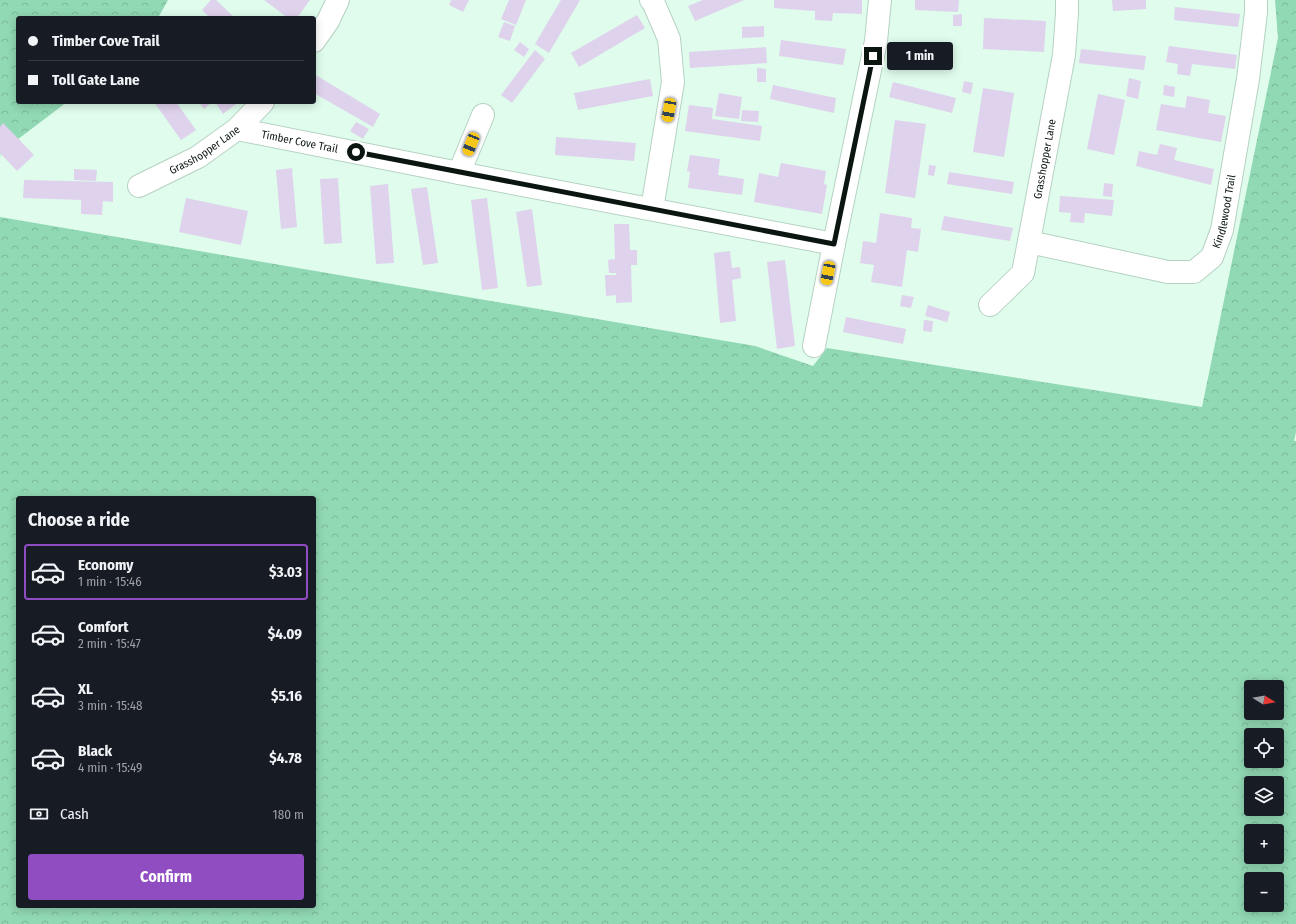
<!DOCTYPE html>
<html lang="en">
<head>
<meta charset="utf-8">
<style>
  :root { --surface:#171b24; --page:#20242c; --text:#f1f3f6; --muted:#9ea1a6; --line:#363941; --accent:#904cc1 }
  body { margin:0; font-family:"Fira Sans Condensed",sans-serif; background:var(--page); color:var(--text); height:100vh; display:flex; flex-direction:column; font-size:15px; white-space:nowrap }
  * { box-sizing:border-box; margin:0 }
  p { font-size:13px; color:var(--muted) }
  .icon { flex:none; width:22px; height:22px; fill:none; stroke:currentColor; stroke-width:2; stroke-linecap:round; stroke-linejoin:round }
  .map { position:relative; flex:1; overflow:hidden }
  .sheet { position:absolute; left:16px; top:496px; width:300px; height:412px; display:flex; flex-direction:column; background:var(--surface); border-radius:4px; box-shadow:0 2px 10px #0003 }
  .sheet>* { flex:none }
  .top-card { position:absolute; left:16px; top:16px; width:300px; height:88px; border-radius:4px; box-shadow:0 2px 10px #0003; display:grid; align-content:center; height:88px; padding:0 12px; background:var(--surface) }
  .needle { width:26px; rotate:101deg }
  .fabs { position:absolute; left:1244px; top:680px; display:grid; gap:8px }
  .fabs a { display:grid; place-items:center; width:40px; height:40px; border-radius:4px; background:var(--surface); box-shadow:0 2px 10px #0003; font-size:20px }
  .end { position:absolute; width:18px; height:18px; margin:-9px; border:5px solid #0c1611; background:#fff; box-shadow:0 0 0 2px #fff }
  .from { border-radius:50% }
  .bubble { position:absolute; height:28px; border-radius:4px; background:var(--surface); box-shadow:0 2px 10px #0003; font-size:13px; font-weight:700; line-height:28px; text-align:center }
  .car { position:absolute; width:12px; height:24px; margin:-12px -6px; border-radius:5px; box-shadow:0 0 3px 1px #0007; background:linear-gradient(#f5c518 24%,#345 0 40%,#f5c518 0 76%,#345 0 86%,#f5c518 0) }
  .top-card b { display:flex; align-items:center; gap:14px; height:38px; font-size:15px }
  .top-card b+b { border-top:1px solid var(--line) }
  .top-card i { width:10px; height:10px; background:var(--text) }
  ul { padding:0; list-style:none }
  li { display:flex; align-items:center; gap:12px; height:56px; margin:0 8px 6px; padding:0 4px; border:2px solid transparent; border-radius:4px }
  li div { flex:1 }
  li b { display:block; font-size:15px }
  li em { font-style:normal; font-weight:700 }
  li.on { border-color:var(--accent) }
  li>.icon { width:36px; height:36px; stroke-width:1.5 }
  h2 { padding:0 12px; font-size:18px; line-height:48px }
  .pay { display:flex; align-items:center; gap:10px; height:44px; padding:0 12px; font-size:15px }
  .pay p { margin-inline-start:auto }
  .primary-button { display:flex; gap:8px; margin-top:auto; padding:8px 12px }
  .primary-button a { flex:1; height:46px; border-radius:4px; background:var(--accent); color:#fff; font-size:16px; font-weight:700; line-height:46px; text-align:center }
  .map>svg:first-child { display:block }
  .forest { fill:url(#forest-crowns); fill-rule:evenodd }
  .building { fill:#dfd2ec }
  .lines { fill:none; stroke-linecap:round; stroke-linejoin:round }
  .minor-casing { stroke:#b6d2c3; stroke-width:24 }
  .minor { stroke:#fff; stroke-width:22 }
  .route { stroke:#0c1611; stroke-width:5 }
  .labels { text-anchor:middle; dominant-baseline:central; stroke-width:4; stroke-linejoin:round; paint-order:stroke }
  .street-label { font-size:11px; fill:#0c1611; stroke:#fff }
</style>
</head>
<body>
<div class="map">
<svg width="1296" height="924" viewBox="0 0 1296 924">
  <defs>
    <pattern id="forest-crowns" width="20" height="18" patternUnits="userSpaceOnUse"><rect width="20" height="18" fill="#91d8b4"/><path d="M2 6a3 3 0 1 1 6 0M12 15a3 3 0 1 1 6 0" fill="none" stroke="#7cb99a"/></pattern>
  </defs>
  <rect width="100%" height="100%" fill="#dffcec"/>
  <g class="forest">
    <polygon points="0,0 168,0 158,18 18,18 18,102 67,102 1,152 0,157"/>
    <path d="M 1275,0 L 1296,0 L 1296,432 L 1294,441 L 1296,441 L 1296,924 L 0,924 L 0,217 L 755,346 L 813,366 L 827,348 L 1202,407 L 1278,38 ZM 18,498 L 314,498 L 314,906 L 18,906 ZM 1251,687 L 1277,687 L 1277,713 L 1251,713 ZM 1251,735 L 1277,735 L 1277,761 L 1251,761 ZM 1251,783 L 1277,783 L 1277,809 L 1251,809 ZM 1251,831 L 1277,831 L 1277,857 L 1251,857 ZM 1251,879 L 1277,879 L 1277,905 L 1251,905 Z"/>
  </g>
  <g class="building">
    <polygon points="211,0 216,0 235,18 210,18 202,10"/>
    <polygon points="264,0 310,0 297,18 288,18"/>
    <polygon points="451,0 469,0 463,12 449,5"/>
    <polygon points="509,0 526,0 516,25 501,19"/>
    <polygon points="561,0 580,0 549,53 535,44"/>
    <polygon points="703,0 744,0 695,21 688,6"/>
    <polygon points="774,0 862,0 862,14 833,13 832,21 815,20 815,11 774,8"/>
    <polygon points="915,0 959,0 958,12 915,10"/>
    <polygon points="1112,0 1146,0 1146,9 1113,11"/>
    <polygon points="1175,7 1240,14 1238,27 1174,20"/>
    <polygon points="962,14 962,26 953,26 953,15"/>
    <polygon points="637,15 645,28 579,67 571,53"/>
    <polygon points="984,18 1046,21 1044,52 983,49"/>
    <polygon points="504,22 515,26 510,41 498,37"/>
    <polygon points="764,26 764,37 742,38 742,27"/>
    <polygon points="781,40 846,49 843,65 779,56"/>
    <polygon points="520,42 529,49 524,57 514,50"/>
    <polygon points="898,43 952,49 949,64 896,58"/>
    <polygon points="1169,46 1237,55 1235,69 1192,64 1190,76 1177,74 1178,64 1166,62"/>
    <polygon points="766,47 767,63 690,68 689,52"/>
    <polygon points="1081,49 1146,56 1144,70 1079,63"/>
    <polygon points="535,50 545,59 512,103 501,95"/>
    <polygon points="757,68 766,69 766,82 757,82"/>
    <polygon points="314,74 380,114 373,127 314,93"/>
    <polygon points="1129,78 1141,81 1138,99 1126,96"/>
    <polygon points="650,79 653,96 578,110 574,93"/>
    <polygon points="964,81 973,83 971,94 962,92"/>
    <polygon points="893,82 956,98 952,113 889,97"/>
    <polygon points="773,85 836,98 834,113 770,99"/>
    <polygon points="1164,85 1175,87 1174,97 1163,95"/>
    <polygon points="983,88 1014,93 1004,157 973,152"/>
    <polygon points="719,93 742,97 739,119 715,116"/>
    <polygon points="1098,94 1125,100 1114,155 1087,149"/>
    <polygon points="1187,96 1210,100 1208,113 1226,116 1221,142 1156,130 1161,104 1185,108"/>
    <polygon points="154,102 176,102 196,130 181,140"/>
    <polygon points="199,102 212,102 204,109"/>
    <polygon points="215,102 239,102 223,114"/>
    <polygon points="689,105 713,108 712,119 762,126 760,141 685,131"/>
    <polygon points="742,110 759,111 758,122 741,121"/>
    <polygon points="895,120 926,124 915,198 885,193"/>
    <polygon points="356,122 369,129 363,139 350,131"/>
    <polygon points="3,123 34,155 17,171 0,153 0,127"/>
    <polygon points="556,137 636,143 634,161 555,155"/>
    <polygon points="1160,144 1177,148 1174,160 1214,169 1211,185 1136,166 1139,151 1157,155"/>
    <polygon points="690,155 720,159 718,175 744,179 742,195 688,188 690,172 687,171"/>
    <polygon points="781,163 826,171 824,184 827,185 822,214 754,202 759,173 778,177"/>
    <polygon points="929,165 936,166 934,176 928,175"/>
    <polygon points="292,168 297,227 281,229 276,170"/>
    <polygon points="74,169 97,170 96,181 74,180"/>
    <polygon points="949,172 1014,182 1012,194 947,184"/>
    <polygon points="338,178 342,243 324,244 320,179"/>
    <polygon points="24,180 113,182 113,202 103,201 102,215 81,214 81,200 23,198"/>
    <polygon points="1104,183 1113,184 1112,197 1103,196"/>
    <polygon points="388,184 394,263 376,264 370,186"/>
    <polygon points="427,187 438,263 423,265 411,189"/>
    <polygon points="1060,196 1114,200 1112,216 1085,213 1084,223 1070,222 1071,213 1059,212"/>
    <polygon points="186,198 248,211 241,245 179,232"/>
    <polygon points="487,198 498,288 482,290 471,200"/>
    <polygon points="532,209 542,285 527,287 516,212"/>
    <polygon points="880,213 912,218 911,228 921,229 918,252 907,250 902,287 871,282 874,265 860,263 863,241 876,243"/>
    <polygon points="944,216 1013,228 1010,241 941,230"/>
    <polygon points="614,224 629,224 630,250 637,250 637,265 631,265 632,302 616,303 616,295 606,296 605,275 616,275 616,273 609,273 608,260 615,259"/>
    <polygon points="730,251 732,268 740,267 741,278 732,280 736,321 720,323 714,253"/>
    <polygon points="785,260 795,346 777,349 767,262"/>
    <polygon points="902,295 914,297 911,308 900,306"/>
    <polygon points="928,305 950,312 947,322 925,316"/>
    <polygon points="846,317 906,329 903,344 843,332"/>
    <polygon points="924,320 933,321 932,332 923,331"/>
  </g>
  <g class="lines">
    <defs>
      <g id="minor">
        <polyline points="651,0 654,4 669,39 673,82 652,209"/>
        <polyline points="314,41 328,21 338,0"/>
        <path id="s1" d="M 237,129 L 459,173 L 834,244"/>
        <polyline points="459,173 483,115"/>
        <path id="s2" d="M 139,186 L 198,157 L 237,129 L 263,102"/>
        <path id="s3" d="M 1029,242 L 1168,272 L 1194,272 L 1212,257 L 1222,230 L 1248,79 L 1256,12 L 1256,0"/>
        <path id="s4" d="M 990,305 L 1023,273 L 1064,55 L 1067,13 L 1067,0"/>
        <polyline points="814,346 834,244 876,41 880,0"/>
      </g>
    </defs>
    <use href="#minor" class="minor-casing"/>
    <use href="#minor" class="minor"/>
  </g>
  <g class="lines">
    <polyline class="route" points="356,152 834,244 873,56"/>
  </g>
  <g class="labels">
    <g class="street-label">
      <text stroke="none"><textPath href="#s1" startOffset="64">Timber Cove Trail</textPath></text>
      <text stroke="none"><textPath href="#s2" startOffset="75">Grasshopper Lane</textPath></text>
      <text stroke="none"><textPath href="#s4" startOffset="162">Grasshopper Lane</textPath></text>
      <text stroke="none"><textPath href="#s3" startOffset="239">Kindlewood Trail</textPath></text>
    </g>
  </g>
</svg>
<div class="fabs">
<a><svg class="needle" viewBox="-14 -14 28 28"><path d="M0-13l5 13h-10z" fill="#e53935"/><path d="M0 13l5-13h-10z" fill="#9ea1a6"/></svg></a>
<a><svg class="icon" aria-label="locate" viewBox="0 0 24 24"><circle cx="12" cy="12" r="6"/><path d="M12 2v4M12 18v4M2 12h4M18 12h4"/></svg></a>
<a><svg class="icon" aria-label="layers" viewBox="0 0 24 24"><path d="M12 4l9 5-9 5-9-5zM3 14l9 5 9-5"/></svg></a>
<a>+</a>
<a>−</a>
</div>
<i class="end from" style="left:356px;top:152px"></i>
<i class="end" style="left:873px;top:56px"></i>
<div class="bubble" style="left:887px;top:42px;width:66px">1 min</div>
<i class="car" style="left:669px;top:110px;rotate:190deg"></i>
<i class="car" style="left:471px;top:144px;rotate:202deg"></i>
<i class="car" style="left:828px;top:273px;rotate:191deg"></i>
<div class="top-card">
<b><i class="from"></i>Timber Cove Trail</b>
<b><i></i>Toll Gate Lane</b>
</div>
<section class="sheet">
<h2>Choose a ride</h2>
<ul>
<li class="on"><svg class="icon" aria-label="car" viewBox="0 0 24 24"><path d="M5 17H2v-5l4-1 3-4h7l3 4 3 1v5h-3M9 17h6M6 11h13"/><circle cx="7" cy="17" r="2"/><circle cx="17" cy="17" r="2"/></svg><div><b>Economy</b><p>1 min · 15:46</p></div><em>$3.03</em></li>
<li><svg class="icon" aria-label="car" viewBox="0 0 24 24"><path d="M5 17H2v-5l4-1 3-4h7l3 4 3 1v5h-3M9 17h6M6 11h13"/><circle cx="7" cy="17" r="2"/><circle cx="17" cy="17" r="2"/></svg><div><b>Comfort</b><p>2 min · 15:47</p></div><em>$4.09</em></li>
<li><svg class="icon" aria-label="car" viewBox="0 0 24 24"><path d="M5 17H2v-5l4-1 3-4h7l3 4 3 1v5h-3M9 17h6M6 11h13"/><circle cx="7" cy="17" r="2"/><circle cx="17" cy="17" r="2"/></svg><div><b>XL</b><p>3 min · 15:48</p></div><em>$5.16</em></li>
<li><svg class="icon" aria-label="car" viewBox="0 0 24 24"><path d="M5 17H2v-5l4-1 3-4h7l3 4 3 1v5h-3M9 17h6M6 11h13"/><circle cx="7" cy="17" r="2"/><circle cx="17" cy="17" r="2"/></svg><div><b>Black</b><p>4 min · 15:49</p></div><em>$4.78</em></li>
</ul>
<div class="pay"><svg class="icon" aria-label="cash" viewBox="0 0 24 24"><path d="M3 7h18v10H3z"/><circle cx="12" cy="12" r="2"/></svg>Cash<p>180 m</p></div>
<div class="primary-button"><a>Confirm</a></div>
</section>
</div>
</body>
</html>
